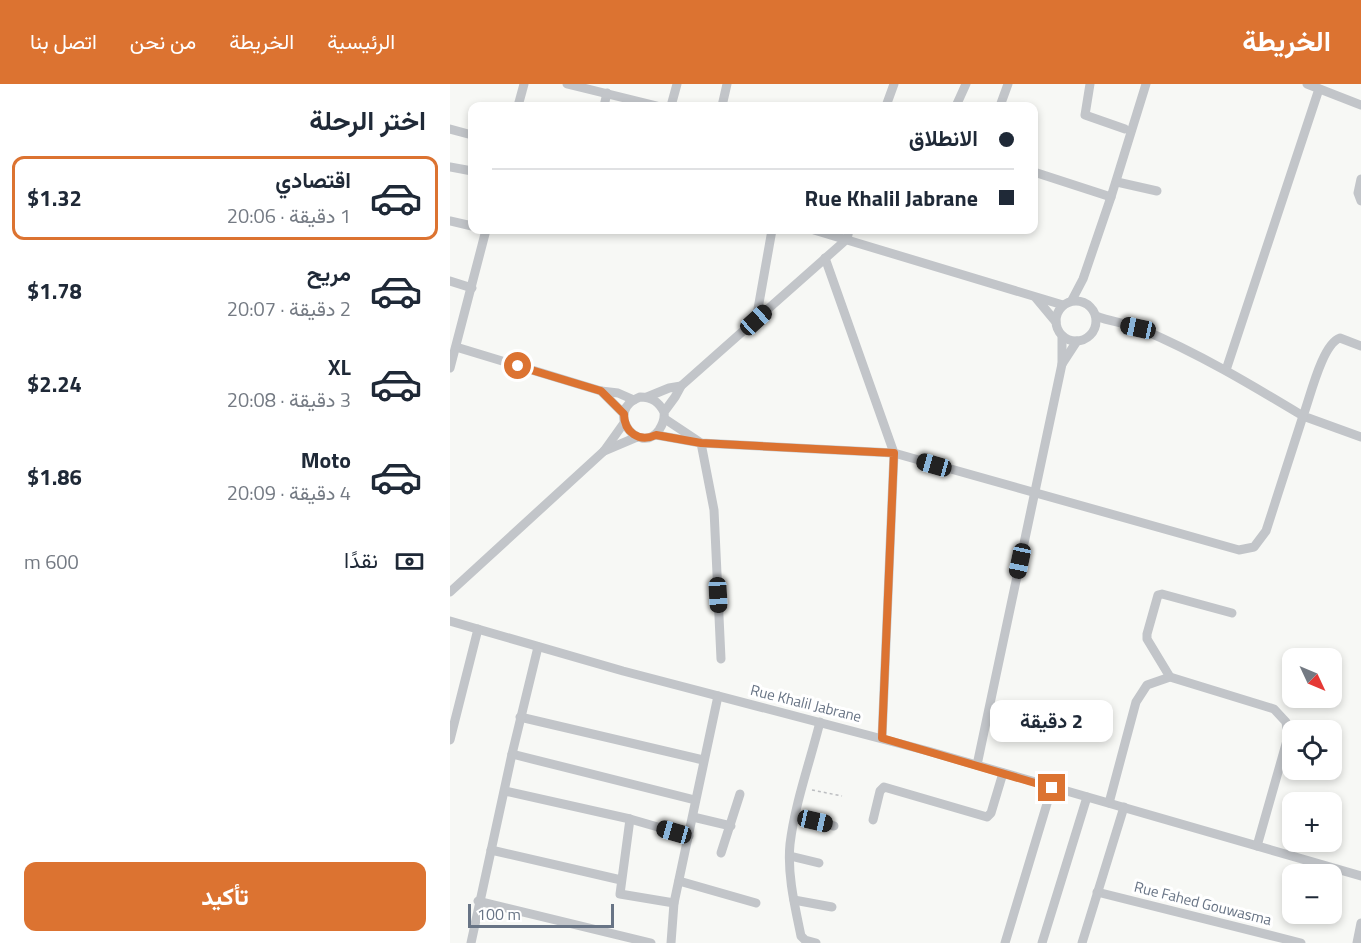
<!DOCTYPE html>
<html lang="ar">
<head>
<meta charset="utf-8">
<style>
  :root { --surface:#fff; --page:#f6f6f7; --text:#1f2937; --muted:#747a83; --line:#e0e1e3; --accent:#dc7331 }
  body { margin:0; font-family:"Titillium Web",Vazirmatn,sans-serif; background:var(--page); color:var(--text); direction:rtl; height:100vh; display:flex; flex-direction:column; font-size:22px; white-space:nowrap }
  * { box-sizing:border-box; margin:0 }
  p { font-size:20px; color:var(--muted) }
  .icon { flex:none; width:33px; height:33px; fill:none; stroke:currentColor; stroke-width:2; stroke-linecap:round; stroke-linejoin:round }
  .map { position:relative; flex:1; overflow:hidden; direction:ltr }
  .drawer { display:flex; flex-direction:column; background:var(--surface); width:450px }
  .drawer>* { flex:none }
  .hud { position:absolute; left:18px; top:18px; width:570px; height:132px; border-radius:12px; box-shadow:0 3px 9px #0003; direction:rtl; display:grid; align-content:center; height:132px; padding:0 24px; background:var(--surface) }
  .needle { width:39px; rotate:134deg }
  .tools { position:absolute; left:832px; top:564px; display:grid; gap:12px }
  .tools a { display:grid; place-items:center; width:60px; height:60px; border-radius:12px; background:var(--surface); box-shadow:0 3px 9px #0003; font-size:30px }
  .scale { position:absolute; left:18px; bottom:15px; width:146px; box-sizing:border-box; padding-left:6px; border:3px solid #687485; border-top:0; font-size:16px; line-height:21px; white-space:nowrap; color:#687485; -webkit-text-stroke:4px #fff; paint-order:stroke }
  .end { position:absolute; width:27px; height:27px; margin:-14px; border:8px solid #dc7331; background:#fff; box-shadow:0 0 0 3px #fff }
  .from { border-radius:50% }
  .bubble { position:absolute; height:42px; border-radius:12px; background:var(--surface); box-shadow:0 3px 9px #0003; font-size:20px; font-weight:700; line-height:42px; text-align:center; direction:rtl }
  .car { position:absolute; width:18px; height:36px; margin:-18px -9px; border-radius:8px; box-shadow:0 0 4px 2px #0007; background:linear-gradient(#222 24%,#8ab4d8 0 40%,#222 0 76%,#8ab4d8 0 86%,#222 0) }
  .hud b { display:flex; align-items:center; gap:21px; height:57px; font-size:22px }
  .hud b+b { border-top:2px solid var(--line) }
  .hud i { width:15px; height:15px; background:var(--text) }
  ul { padding:0; list-style:none }
  li { display:flex; align-items:center; gap:18px; height:84px; margin:0 12px 9px; padding:0 12px; border:3px solid transparent; border-radius:12px }
  li div { flex:1 }
  li b { display:block; font-size:22px }
  li em { font-style:normal; font-weight:700 }
  li.active { border-color:var(--accent) }
  li>.icon { width:54px; height:54px; stroke-width:1.5 }
  h2 { padding:0 24px; font-size:27px; line-height:72px }
  .pay { display:flex; align-items:center; gap:15px; height:66px; padding:0 24px; font-size:22px }
  .pay p { margin-inline-start:auto }
  .button { display:flex; gap:12px; margin-top:auto; padding:12px 24px }
  .button a { flex:1; height:69px; border-radius:12px; background:var(--accent); color:#fff; font-size:24px; font-weight:700; line-height:69px; text-align:center }
  header { display:flex; align-items:center; gap:36px; box-sizing:border-box; height:84px; padding:0 30px; background:var(--accent); color:#fff }
  header strong { font-size:28px }
  nav { display:flex; gap:33px; margin-inline-start:auto; font-size:21px }
  main { display:flex; flex:1; min-height:0 }
  .map>svg:first-child { display:block }
  .lines { fill:none; stroke-linecap:round; stroke-linejoin:round }
  .path { stroke:#bcbec1; stroke-width:1.5; stroke-dasharray:3 3; stroke-linecap:butt }
  .minor { stroke:#c2c5c9; stroke-width:9 }
  .route { stroke:#dc7331; stroke-width:8 }
  .labels { text-anchor:middle; dominant-baseline:central; stroke-width:6; stroke-linejoin:round; paint-order:stroke }
  .street-label { font-size:15px; fill:#687485; stroke:#fff }
</style>
</head>
<body>
<header>
<strong>الخريطة</strong>
<nav><a>الرئيسية</a><a>الخريطة</a><a>من نحن</a><a>اتصل بنا</a></nav>
</header>
<main>
<div class="map">
<svg width="911" height="859" viewBox="0 0 911 859">
  <rect width="100%" height="100%" fill="#f7f8f5"/>
  <g class="lines">
    <polyline class="path" points="362,706 392,712"/>
    <g class="minor">
      <polyline points="117,0 207,22"/>
      <polyline points="640,0 635,31 675,45"/>
      <polyline points="857,0 911,21"/>
      <polyline points="68,22 74,0"/>
      <polyline points="154,22 157,9"/>
      <polyline points="221,22 227,0"/>
      <polyline points="272,22 277,0"/>
      <polyline points="436,22 444,0"/>
      <polyline points="506,22 516,0"/>
      <polyline points="550,22 558,0"/>
      <polyline points="0,45 22,51"/>
      <polyline points="0,83 22,87"/>
      <polyline points="584,88 661,113 696,0"/>
      <polyline points="911,95 908,109 911,117"/>
      <polyline points="667,98 707,107"/>
      <polyline points="0,137 22,142"/>
      <polyline points="364,146 613,221"/>
      <polyline points="375,174 444,369 432,654"/>
      <polyline points="0,197 22,204"/>
      <polyline points="586,214 606,238"/>
      <polyline points="622,216 633,195 661,113"/>
      <circle cx="626" cy="237" r="20"/>
      <polyline points="306,236 322,146"/>
      <path d="M 911,262 L 890,254 C 872,260 860,314 853,332 L 911,353"/>
      <polyline points="6,263 151,307 168,309 184,316"/>
      <polyline points="612,280 627,257"/>
      <polyline points="0,284 36,146"/>
      <polyline points="776,286 869,5"/>
      <polyline points="151,307 174,330"/>
      <polyline points="197,313 219,304 231,302"/>
      <path d="M 214,328 C 209,318 202,313 190,313 C 152,327 190,373 209,346 C 213,340 215,335 214,328 L 225,313 L 231,302 L 397,155 L 399,146"/>
      <polyline points="215,335 251,359 264,426 271,575"/>
      <path d="M 206,351 L 251,359 L 444,369 L 789,466 L 804,463 L 816,447 L 853,332 C 800,300 748,269 691,245 C 677,239 661,238 646,232"/>
      <polyline points="154,367 187,353"/>
      <polyline points="0,508 154,367 174,339"/>
      <polyline points="0,537 173,587 478,667 911,792"/>
      <polyline points="720,593 697,555 697,550 708,511 712,510 782,529"/>
      <polyline points="70,633 253,676"/>
      <polyline points="0,656 28,545"/>
      <polyline points="62,670 245,716"/>
      <polyline points="527,681 612,280 612,252"/>
      <polyline points="55,707 180,735 239,752"/>
      <polyline points="659,719 686,618 697,601 720,593 824,625 836,638 838,653 807,762"/>
      <polyline points="243,733 281,742"/>
      <polyline points="345,733 384,742"/>
      <polyline points="180,735 170,810 224,819"/>
      <polyline points="423,736 430,707 434,703 537,733 541,729 553,689"/>
      <polyline points="41,766 171,796"/>
      <polyline points="271,769 290,710"/>
      <polyline points="340,772 369,779"/>
      <polyline points="229,797 306,819"/>
      <polyline points="647,808 851,859"/>
      <polyline points="344,816 382,823"/>
      <polyline points="28,817 201,859"/>
      <polyline points="21,859 62,670 88,563"/>
      <polyline points="221,859 224,819 268,612"/>
      <path d="M 366,859 L 355,856 L 351,852 C 345,823 337,790 340,760 C 345,719 360,678 370,638"/>
      <polyline points="555,859 602,703"/>
      <polyline points="592,859 637,713"/>
      <polyline points="632,859 674,723"/>
      <polyline points="907,859 911,839"/>
    </g>
  </g>
  <g class="lines">
    <path class="route" d="M 68,282 L 151,307 L 174,330 C 174,348 189,359 206,351 L 251,359 L 444,369 L 432,654 L 602,704"/>
  </g>
  <g class="labels">
    <g class="street-label">
      <text transform="translate(356 619) rotate(14)">Rue Khalil Jabrane</text>
      <text transform="translate(753 819) rotate(14)">Rue Fahed Gouwasma</text>
    </g>
  </g>
</svg>
<div class="tools">
<a><svg class="needle" viewBox="-14 -14 28 28"><path d="M0-13l5 13h-10z" fill="#e53935"/><path d="M0 13l5-13h-10z" fill="#747a83"/></svg></a>
<a><svg class="icon" aria-label="locate" viewBox="0 0 24 24"><circle cx="12" cy="12" r="6"/><path d="M12 2v4M12 18v4M2 12h4M18 12h4"/></svg></a>
<a>+</a>
<a>−</a>
</div>
<div class="scale">100 m</div>
<i class="end from" style="left:68px;top:282px"></i>
<i class="end" style="left:602px;top:704px"></i>
<div class="bubble" style="left:540px;top:616px;width:123px">2 دقيقة</div>
<i class="car" style="left:306px;top:236px;rotate:48deg"></i>
<i class="car" style="left:688px;top:244px;rotate:282deg"></i>
<i class="car" style="left:484px;top:381px;rotate:286deg"></i>
<i class="car" style="left:570px;top:477px;rotate:192deg"></i>
<i class="car" style="left:268px;top:511px;rotate:177deg"></i>
<i class="car" style="left:365px;top:737px;rotate:103deg"></i>
<i class="car" style="left:224px;top:748px;rotate:286deg"></i>
<div class="hud">
<b><i class="from"></i>الانطلاق</b>
<b><i></i>Rue Khalil Jabrane</b>
</div>
</div>
<section class="drawer">
<h2>اختر الرحلة</h2>
<ul>
<li class="active"><svg class="icon" aria-label="car" viewBox="0 0 24 24"><path d="M5 17H2v-5l4-1 3-4h7l3 4 3 1v5h-3M9 17h6M6 11h13"/><circle cx="7" cy="17" r="2"/><circle cx="17" cy="17" r="2"/></svg><div><b>اقتصادي</b><p>1 دقيقة · 20:06</p></div><em>$1.32</em></li>
<li><svg class="icon" aria-label="car" viewBox="0 0 24 24"><path d="M5 17H2v-5l4-1 3-4h7l3 4 3 1v5h-3M9 17h6M6 11h13"/><circle cx="7" cy="17" r="2"/><circle cx="17" cy="17" r="2"/></svg><div><b>مريح</b><p>2 دقيقة · 20:07</p></div><em>$1.78</em></li>
<li><svg class="icon" aria-label="car" viewBox="0 0 24 24"><path d="M5 17H2v-5l4-1 3-4h7l3 4 3 1v5h-3M9 17h6M6 11h13"/><circle cx="7" cy="17" r="2"/><circle cx="17" cy="17" r="2"/></svg><div><b>XL</b><p>3 دقيقة · 20:08</p></div><em>$2.24</em></li>
<li><svg class="icon" aria-label="car" viewBox="0 0 24 24"><path d="M5 17H2v-5l4-1 3-4h7l3 4 3 1v5h-3M9 17h6M6 11h13"/><circle cx="7" cy="17" r="2"/><circle cx="17" cy="17" r="2"/></svg><div><b>Moto</b><p>4 دقيقة · 20:09</p></div><em>$1.86</em></li>
</ul>
<div class="pay"><svg class="icon" aria-label="cash" viewBox="0 0 24 24"><path d="M3 7h18v10H3z"/><circle cx="12" cy="12" r="2"/></svg>نقدًا<p>600 m</p></div>
<div class="button"><a>تأكيد</a></div>
</section>
</main>
</body>
</html>
